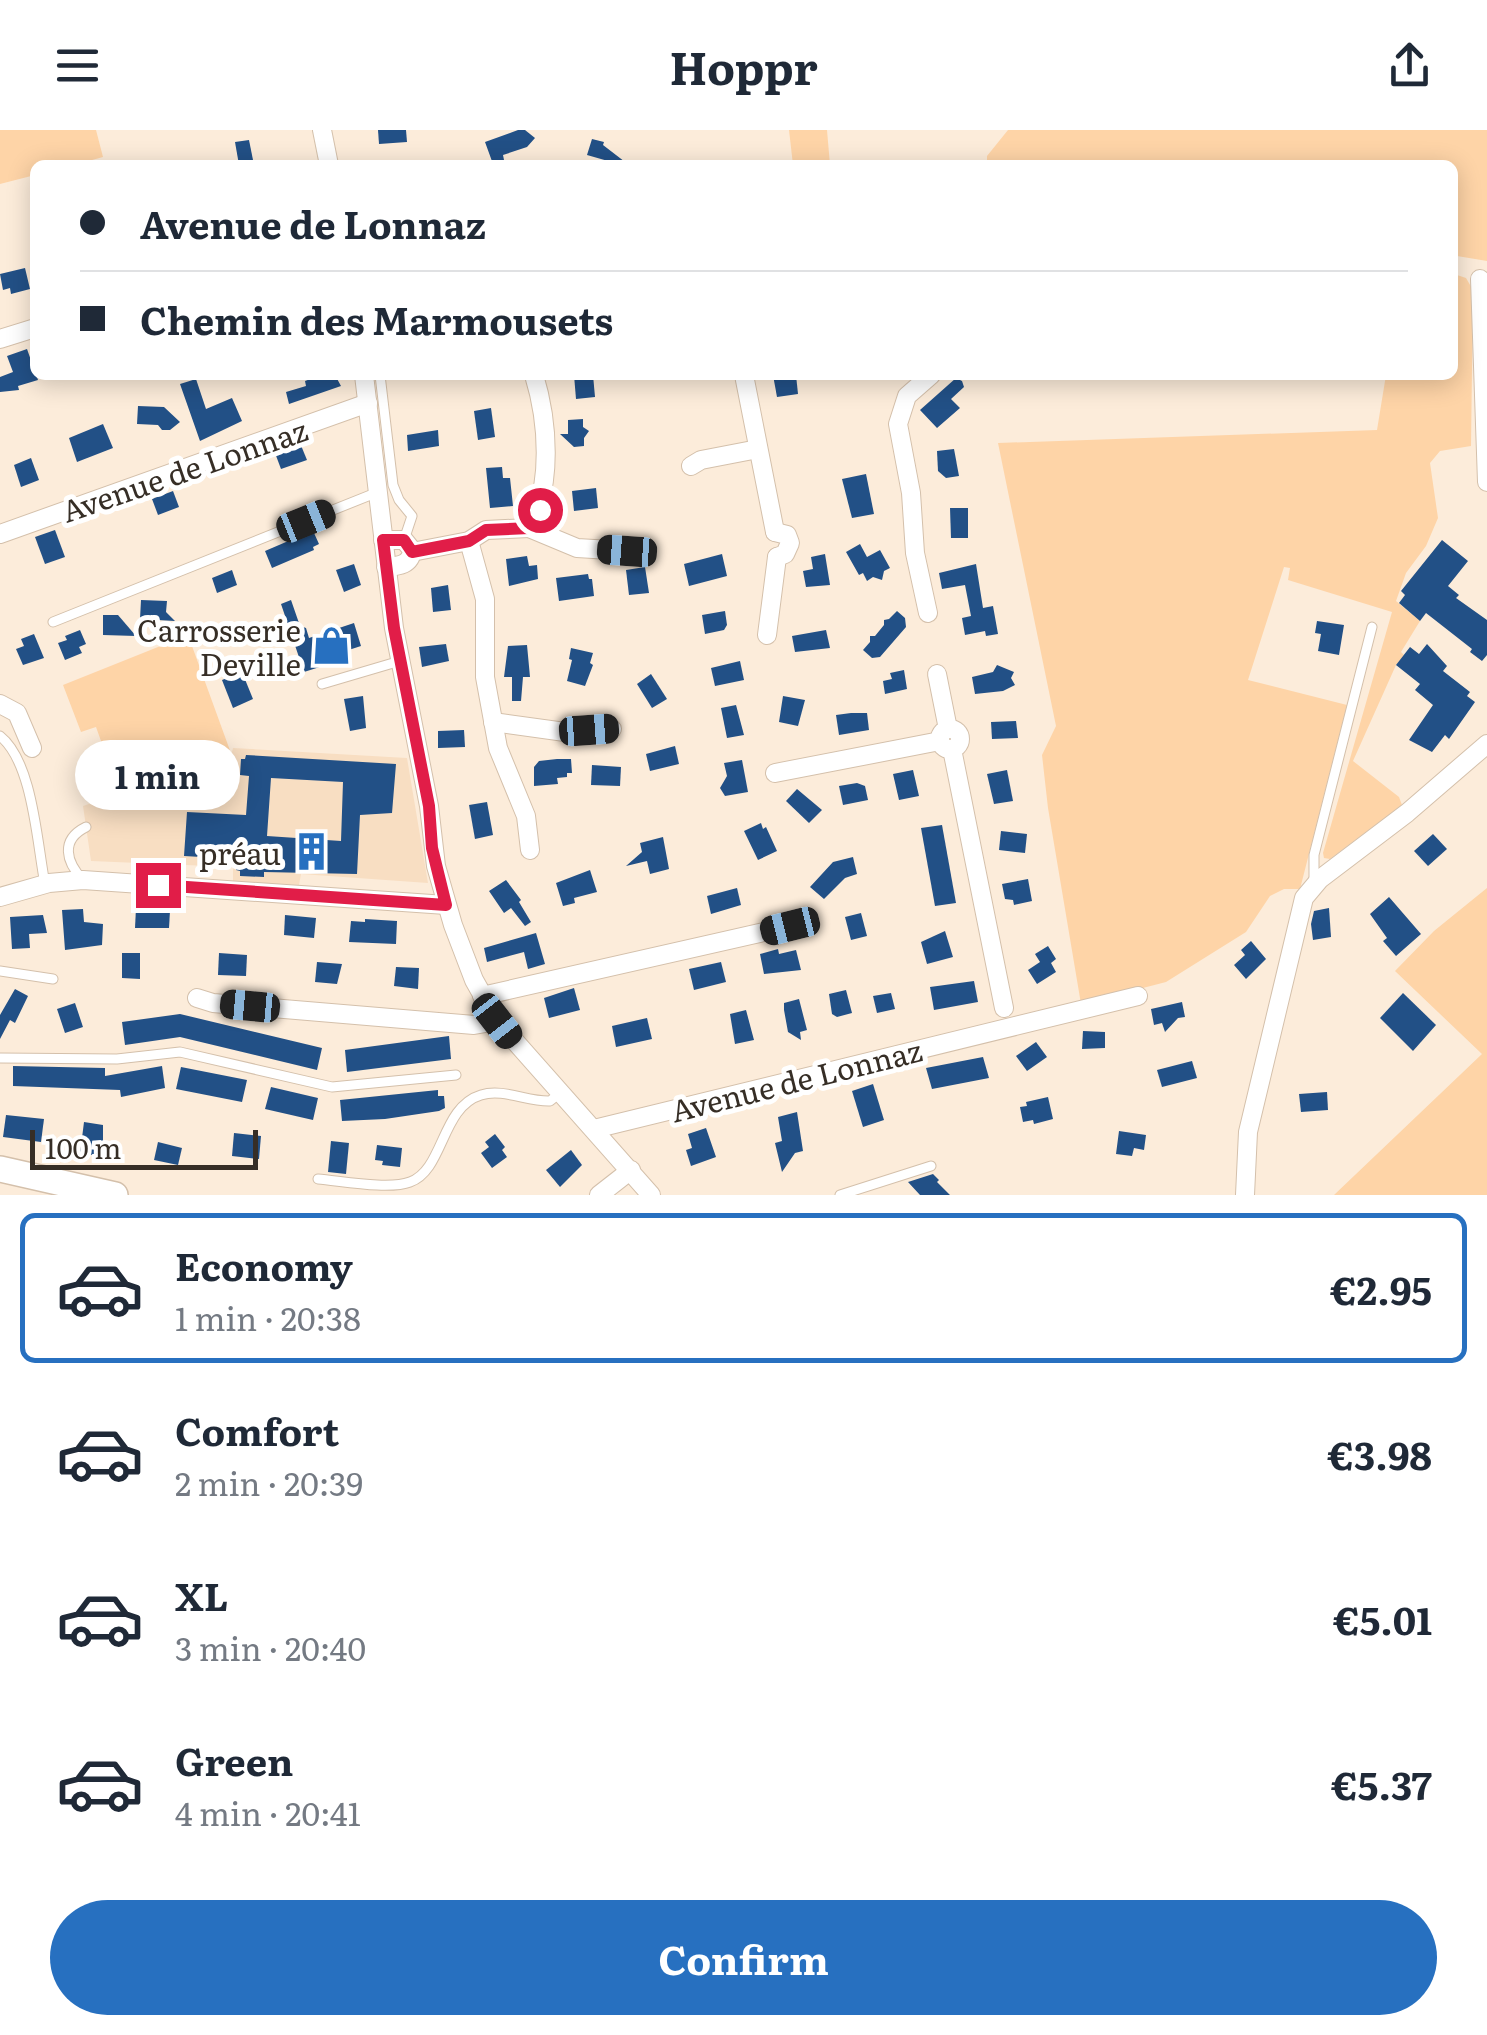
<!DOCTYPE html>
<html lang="en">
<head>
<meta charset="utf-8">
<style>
  :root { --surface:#fff; --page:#f2f2f3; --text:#1f2937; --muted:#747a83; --line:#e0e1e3; --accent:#2770c0 }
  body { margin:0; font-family:Literata,serif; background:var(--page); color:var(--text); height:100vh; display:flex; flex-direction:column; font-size:38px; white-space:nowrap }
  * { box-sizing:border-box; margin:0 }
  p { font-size:32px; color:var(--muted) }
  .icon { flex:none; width:55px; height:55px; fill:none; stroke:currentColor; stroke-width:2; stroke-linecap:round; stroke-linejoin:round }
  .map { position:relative; height:1065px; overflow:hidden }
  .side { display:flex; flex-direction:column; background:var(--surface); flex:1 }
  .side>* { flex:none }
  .hud { position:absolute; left:30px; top:30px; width:1428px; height:220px; border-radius:15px; box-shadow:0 5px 25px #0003; display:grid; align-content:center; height:220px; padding:0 50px; background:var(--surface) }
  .scale { position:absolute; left:30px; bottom:25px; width:228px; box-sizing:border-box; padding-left:10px; border:5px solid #362e26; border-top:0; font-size:28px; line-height:35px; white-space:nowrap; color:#362e26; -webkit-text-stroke:8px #fff; paint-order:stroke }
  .end { position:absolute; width:45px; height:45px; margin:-22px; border:12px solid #e11d48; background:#fff; box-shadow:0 0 0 5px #fff }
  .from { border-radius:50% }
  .bubble { position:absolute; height:70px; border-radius:35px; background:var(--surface); box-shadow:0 5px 25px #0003; font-size:32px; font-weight:700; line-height:70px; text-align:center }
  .car { position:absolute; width:30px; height:60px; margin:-30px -15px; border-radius:12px; box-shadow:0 0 8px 2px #0007; background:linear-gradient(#222 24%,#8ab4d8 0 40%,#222 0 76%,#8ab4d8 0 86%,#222 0) }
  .hud b { display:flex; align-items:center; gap:35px; height:95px; font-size:38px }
  .hud b+b { border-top:2px solid var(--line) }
  .hud i { width:25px; height:25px; background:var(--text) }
  ul { padding:18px 0 0; list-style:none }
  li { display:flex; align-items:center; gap:30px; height:150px; margin:0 20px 15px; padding:0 30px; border:5px solid transparent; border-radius:15px }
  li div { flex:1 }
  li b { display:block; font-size:38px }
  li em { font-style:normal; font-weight:700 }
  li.selected { border-color:var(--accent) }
  li>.icon { width:90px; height:90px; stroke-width:1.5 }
  .action { display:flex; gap:20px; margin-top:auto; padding:20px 50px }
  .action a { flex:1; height:115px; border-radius:60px; background:var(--accent); color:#fff; font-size:40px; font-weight:700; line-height:115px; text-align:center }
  header { display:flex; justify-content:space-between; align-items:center; height:130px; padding:0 50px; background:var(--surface); font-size:45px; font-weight:700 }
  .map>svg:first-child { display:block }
  .built { fill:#f8dec2 }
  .green { fill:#fed4a7 }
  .building { fill:#225086; fill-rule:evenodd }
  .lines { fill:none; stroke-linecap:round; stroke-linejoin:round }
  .service-casing { stroke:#d4c0ab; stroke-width:11 }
  .minor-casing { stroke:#d4c0ab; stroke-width:20 }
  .secondary-casing { stroke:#d4c0ab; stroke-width:28 }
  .service { stroke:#fff; stroke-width:9 }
  .minor { stroke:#fff; stroke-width:18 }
  .secondary { stroke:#fff; stroke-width:25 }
  .route { stroke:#e11d48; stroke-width:12 }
  .labels { text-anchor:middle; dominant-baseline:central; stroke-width:10; stroke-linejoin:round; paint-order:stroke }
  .street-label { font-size:30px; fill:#362e26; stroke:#fff }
  .poi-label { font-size:30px; fill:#362e26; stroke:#fff; text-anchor:end }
</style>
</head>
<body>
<header><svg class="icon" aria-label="menu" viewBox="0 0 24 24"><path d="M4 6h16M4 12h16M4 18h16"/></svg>Hoppr<svg class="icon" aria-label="share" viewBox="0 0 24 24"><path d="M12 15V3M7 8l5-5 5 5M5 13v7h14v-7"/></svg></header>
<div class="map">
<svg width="1487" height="1065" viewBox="0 0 1487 1065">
  <rect width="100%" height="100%" fill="#fcecda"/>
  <polygon class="built" points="233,618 407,628 428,753 301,744 299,755 233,751 233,737 91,731 83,676 231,626"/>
  <g class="green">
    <polygon points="0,0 96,0 103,27 74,35 35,35 35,45 0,54"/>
    <polygon points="789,0 827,0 830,35 793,35"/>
    <polygon points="1008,0 1487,0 1487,131 1457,126 1454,144 1466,148 1473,160 1471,316 1440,321 1430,333 1438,388 1426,416 1406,443 1396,471 1420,491 1401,522 1404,525 1396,535 1353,631 1399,667 1402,675 1330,729 1324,728 1323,723 1392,482 1288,450 1290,438 1284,437 1248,550 1347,575 1300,759 1284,759 1270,766 1246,802 1166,852 1081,874 1048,678 1042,625 1056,596 998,313 1377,300 1386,245 1452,245 1452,35 987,35 987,26"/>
    <polygon points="188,505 232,626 120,664 96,597 81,602 63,555"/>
    <polygon points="1487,758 1487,1065 1334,1065 1482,924 1395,841 1434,801"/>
  </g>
  <g class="building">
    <polygon points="378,0 406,0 407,12 379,14"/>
    <polygon points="518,0 525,0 535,8 527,17 503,25 504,30 493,34 485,12"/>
    <polygon points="592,9 604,12 603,15 629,35 606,35 608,31 587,25"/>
    <polygon points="249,10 254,35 239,35 235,12"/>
    <polygon points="25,138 30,159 11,164 10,158 3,160 0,144"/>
    <polygon points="27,219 38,250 18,256 19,260 0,262 0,247 13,242 7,226"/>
    <polygon points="311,245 335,245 341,256 289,274 286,262 306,256 305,251 313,248"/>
    <polygon points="574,245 593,245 595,267 576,269"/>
    <polygon points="773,245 796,245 798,264 777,267"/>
    <polygon points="956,248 962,251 964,257 951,269 960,278 937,298 920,280"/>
    <polygon points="196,249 206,279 232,268 242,291 200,311 180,254"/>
    <polygon points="138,276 164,277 180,292 170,300 162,300 158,295 137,294"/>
    <polygon points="491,278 495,307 478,310 474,281"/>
    <polygon points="583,289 583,297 589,301 584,308 584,316 574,317 560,304 568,304 568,290"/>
    <polygon points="103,294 113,318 77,332 69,308"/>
    <polygon points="438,300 439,316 408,321 407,305"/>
    <polygon points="300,313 307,330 281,339 275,323"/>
    <polygon points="954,319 959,346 946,348 938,341 937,321"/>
    <polygon points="31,328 39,350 21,357 14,335"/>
    <polygon points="502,337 503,348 510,348 513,376 490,378 486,338"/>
    <polygon points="866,344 874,384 852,388 842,349"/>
    <polygon points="596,358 598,378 574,381 572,361"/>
    <polygon points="173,361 179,377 158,385 152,369"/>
    <polygon points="950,378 968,378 968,408 951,408"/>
    <polygon points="55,400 65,427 45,434 35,407"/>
    <polygon points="307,403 308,405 314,403 319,414 313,417 314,420 272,438 265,421"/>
    <polygon points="1442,410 1468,431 1448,456 1459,465 1456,468 1487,490 1487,525 1482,531 1470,522 1472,519 1426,483 1420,491 1399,473 1405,465 1401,461"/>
    <polygon points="860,414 867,427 880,420 890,438 884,441 882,450 873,447 867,451 863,443 859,445 846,422"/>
    <polygon points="722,424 727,446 689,456 684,434"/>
    <polygon points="825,424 830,455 806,457 803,441 813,439 811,427"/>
    <polygon points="527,426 529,436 537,435 538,449 509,456 506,429"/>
    <polygon points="354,434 361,455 344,462 336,440"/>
    <polygon points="976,434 983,478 993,476 998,504 986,506 985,501 965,505 962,488 971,486 965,455 942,459 939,443"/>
    <polygon points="645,437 649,463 629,465 626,440"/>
    <polygon points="232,440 237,455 217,463 212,448"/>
    <polygon points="588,444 589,449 592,449 594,466 559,471 556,448"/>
    <polygon points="448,455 451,480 433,482 431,458"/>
    <polygon points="141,470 167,471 166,482 175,491 140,489"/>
    <polygon points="291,470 300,496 306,498 309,508 354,493 361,516 324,528 326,535 304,542 281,474"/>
    <polygon points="725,481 727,495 724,500 705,504 702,485"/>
    <polygon points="897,481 905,488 906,497 880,527 872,528 863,520 870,512 870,506 875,506 884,495 884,490 889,489"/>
    <polygon points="103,485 118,485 136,506 103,505"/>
    <polygon points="1317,491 1344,495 1339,525 1318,521 1321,504 1315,503"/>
    <polygon points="80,500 86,514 79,517 82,523 65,530 58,513 67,510 65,506"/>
    <polygon points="826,500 830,518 795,522 792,506"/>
    <polygon points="34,504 44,528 23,535 16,519 24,516 21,509"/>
    <polygon points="446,514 449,531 422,537 419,517"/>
    <polygon points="1427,514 1447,536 1443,541 1470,562 1467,566 1475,572 1449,609 1445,605 1432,622 1409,610 1433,575 1415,560 1420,554 1396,535 1410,517 1419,524"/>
    <polygon points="527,515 530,547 523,547 521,571 512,571 512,547 504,547 508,516"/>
    <polygon points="571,518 593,523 590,533 593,535 585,556 567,551 572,530 569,529"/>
    <polygon points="740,531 744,550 715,556 711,538"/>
    <polygon points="997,535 1014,542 1011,548 1015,555 1003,561 975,564 972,547 993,542"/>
    <polygon points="904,540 907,559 885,564 883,551 892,549 890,543"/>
    <polygon points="242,542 253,569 233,578 222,550"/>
    <polygon points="651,544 667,569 652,578 637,554"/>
    <polygon points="363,566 366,598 350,601 344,569"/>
    <polygon points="783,566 805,570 798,596 779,592"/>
    <polygon points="736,575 744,605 727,608 721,578"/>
    <polygon points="851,583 867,583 869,600 839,605 836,585"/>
    <polygon points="1016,591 1018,608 992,609 991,592"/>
    <polygon points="464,600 465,617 438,618 438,601"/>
    <polygon points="675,616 679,634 650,641 646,624"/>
    <path d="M 246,625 L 396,634 L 392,683 L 360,685 L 357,744 L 264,742 L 264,747 L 240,746 L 240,741 L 236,740 L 236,729 L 184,726 L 187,682 L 246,685 L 249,646 L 240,645 L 241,629 L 245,629 ZM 271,648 L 343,652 L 341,711 L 267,706 Z"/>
    <polygon points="557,629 571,629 572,643 567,643 567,647 557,648 558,654 534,656 534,637 539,631"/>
    <polygon points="742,630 748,662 725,666 720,658 727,646 724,633"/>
    <polygon points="592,635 621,637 620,656 591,655"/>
    <polygon points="913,640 919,666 899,670 893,644"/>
    <polygon points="1007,640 1013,671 994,674 987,644"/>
    <polygon points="857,653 865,656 868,670 843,675 839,656"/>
    <polygon points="797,659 822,680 809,693 786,671"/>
    <polygon points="487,672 493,705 475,709 469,675"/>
    <polygon points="761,693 763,699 766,697 777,721 758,730 744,701"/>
    <polygon points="942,695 956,773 935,776 921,698"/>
    <polygon points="1001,701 1027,704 1025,723 999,720"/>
    <polygon points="1433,704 1447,719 1428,736 1414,721"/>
    <polygon points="663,707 669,739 650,744 647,731 626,736 642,722 640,713"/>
    <polygon points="853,727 857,744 845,748 824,769 810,757 833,732"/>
    <polygon points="590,740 597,762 574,768 575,773 563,776 556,753"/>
    <polygon points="1028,749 1032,771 1014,775 1013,770 1005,769 1002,754"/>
    <polygon points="506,750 521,770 519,772 531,792 525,796 511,778 504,783 489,761"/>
    <polygon points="737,758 741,775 711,784 707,766"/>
    <polygon points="1389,767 1421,804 1396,826 1383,811 1387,808 1370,784"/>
    <polygon points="136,778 170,781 169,798 135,798"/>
    <polygon points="1329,778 1331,807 1313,810 1311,794 1314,781"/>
    <polygon points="83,779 84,792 103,794 102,815 65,820 62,780"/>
    <polygon points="861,783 867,806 851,810 845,787"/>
    <polygon points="43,785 47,803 29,804 30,818 12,819 10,787"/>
    <polygon points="285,785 316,788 314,808 284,805"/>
    <polygon points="365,789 397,791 396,814 349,812 351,791 365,792"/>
    <polygon points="945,801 953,827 927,834 921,812"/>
    <polygon points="536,803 545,834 528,839 524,822 487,832 484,818"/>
    <polygon points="1251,811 1266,829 1246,849 1234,835 1245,825 1241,820"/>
    <polygon points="1048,816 1056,829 1051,833 1056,842 1037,854 1028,840 1040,832 1035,824"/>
    <polygon points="778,819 779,824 796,820 801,840 764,844 760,824"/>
    <polygon points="122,823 140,823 140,849 122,848"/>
    <polygon points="219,823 247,825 246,846 218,845"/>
    <polygon points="317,832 342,834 337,854 315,852"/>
    <polygon points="721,832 726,852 694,860 689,839"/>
    <polygon points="396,837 419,838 418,859 394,856"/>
    <polygon points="974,851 978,872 934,880 930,857"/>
    <polygon points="574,858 580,880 549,888 544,868"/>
    <polygon points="15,859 28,866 15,893 10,890 0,909 0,885"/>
    <polygon points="846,860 852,883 837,887 832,884 829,864"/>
    <polygon points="891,863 895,879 877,883 873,866"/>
    <polygon points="1403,863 1436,895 1413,921 1380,888"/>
    <polygon points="799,869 807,900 800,902 801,910 788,902 784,880 784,873"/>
    <polygon points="1182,872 1185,887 1178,888 1165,902 1162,893 1154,895 1151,879"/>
    <polygon points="75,873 83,897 65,903 57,879"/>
    <polygon points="746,880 754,910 735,914 730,884"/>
    <polygon points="180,884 322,918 317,940 180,907 125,915 122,892"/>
    <polygon points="647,888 652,909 616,917 612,896"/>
    <polygon points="1083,901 1105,902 1105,918 1082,919"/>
    <polygon points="449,906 451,929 347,942 345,920"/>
    <polygon points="1036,912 1047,927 1027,941 1016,926"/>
    <polygon points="983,927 989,948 932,959 926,938"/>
    <polygon points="1192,931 1197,948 1162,957 1157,940"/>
    <polygon points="13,936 105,938 105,946 162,936 165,958 121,967 120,960 13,956"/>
    <polygon points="181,937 247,950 242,972 176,959"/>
    <polygon points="873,954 884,990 863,997 852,961"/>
    <polygon points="271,957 318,968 313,990 265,979"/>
    <polygon points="438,960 438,966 444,966 445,978 439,981 385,989 342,991 340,970"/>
    <polygon points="1327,962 1328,980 1301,982 1299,964"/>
    <polygon points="1048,967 1053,989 1034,994 1033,990 1023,992 1020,977 1027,976 1026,972"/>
    <polygon points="797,982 803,1021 795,1023 782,1042 775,1013 782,1011 778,987"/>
    <polygon points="6,985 44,989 41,1012 3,1007"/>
    <polygon points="84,992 103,995 103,1026 80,1024"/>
    <polygon points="706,998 716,1027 691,1036 686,1020 692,1018 688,1004"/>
    <polygon points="1119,1001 1146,1005 1144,1020 1134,1018 1132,1026 1116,1024"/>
    <polygon points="234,1003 261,1006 259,1029 232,1026"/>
    <polygon points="495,1004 505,1017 502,1020 507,1027 492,1038 481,1023 489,1017 485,1012"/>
    <polygon points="331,1011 349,1013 346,1044 328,1042"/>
    <polygon points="158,1012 182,1018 178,1035 154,1030"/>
    <polygon points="377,1015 402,1018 400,1037 382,1035 383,1031 375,1030"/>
    <polygon points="571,1020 582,1035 560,1057 546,1040"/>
    <polygon points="933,1044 939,1050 937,1052 950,1065 920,1065 908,1052"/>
  </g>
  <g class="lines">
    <defs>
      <g id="service">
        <polyline points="380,245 393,355 399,370 412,386 404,410"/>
        <polyline points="53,492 378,362"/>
        <polyline points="322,554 400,531"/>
        <path d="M 0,606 C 33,632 37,714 45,754"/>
        <path d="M 83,750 C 66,732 60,710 86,697"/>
        <polyline points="1314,751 1314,725 1372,497"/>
        <polyline points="0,841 53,849"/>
        <polyline points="0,928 117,929 180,922 332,957 456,945"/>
        <path d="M 318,1049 C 342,1051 389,1060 410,1052 C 444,1040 441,977 481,965 C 503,958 528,972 550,971 L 560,963"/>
        <polyline points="840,1065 931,1036"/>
      </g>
      <g id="minor">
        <polyline points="322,0 329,35"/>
        <polyline points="1480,149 1487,352"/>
        <polyline points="0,209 35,198"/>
        <polyline points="364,245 394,498 429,676 436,736 453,795 474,850 497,891 651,1065"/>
        <polyline points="744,245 775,402"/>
        <polyline points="691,336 701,330 758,319"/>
        <polyline points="529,398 577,418 627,421"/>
        <polyline points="775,402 787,405 790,413 785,424 777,427"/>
        <polyline points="0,404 368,273"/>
        <path d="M 383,410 L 404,410 L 412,420 C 411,435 399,436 386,437"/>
        <polyline points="469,411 485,469 485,547 498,618 526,686 530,720"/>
        <path d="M 412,422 L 469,411 L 486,400 L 529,398 C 553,355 548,291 534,245"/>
        <polyline points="928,483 915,423 911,363 898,294 907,266 931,245"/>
        <polyline points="767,505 777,427"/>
        <polyline points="937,544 948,599"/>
        <polyline points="0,574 17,583 32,618"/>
        <polyline points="493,592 565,602 612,599"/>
        <circle cx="950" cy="609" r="10"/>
        <polyline points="952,619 1004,878"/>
        <polyline points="775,643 940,611"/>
        <polyline points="0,767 49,753 83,750 446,775"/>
        <polyline points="482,866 790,796"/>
        <polyline points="197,868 213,873 474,895 497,891"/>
        <polyline points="594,999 1138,866"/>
        <polyline points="599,1065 631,1040"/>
        <polyline points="1245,1065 1248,1002 1304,768 1320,749 1407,683 1487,614"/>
      </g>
      <polyline id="secondary" points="0,1039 115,1065"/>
    </defs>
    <use href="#service" class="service-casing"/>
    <use href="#minor" class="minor-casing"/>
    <use href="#secondary" class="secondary-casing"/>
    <use href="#service" class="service"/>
    <use href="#minor" class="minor"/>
    <use href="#secondary" class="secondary"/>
  </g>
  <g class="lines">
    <polyline class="route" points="158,755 446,775 432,718 429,676 394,498 383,410 404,410 412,422 469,411 486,400 529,398 540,380"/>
  </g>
  <defs>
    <symbol id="shop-bare" viewBox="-9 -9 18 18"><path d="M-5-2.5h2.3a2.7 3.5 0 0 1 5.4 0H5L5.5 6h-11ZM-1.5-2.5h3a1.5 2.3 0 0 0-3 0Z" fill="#2770c0" stroke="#fff" stroke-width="2.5" paint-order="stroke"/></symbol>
    <symbol id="building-bare" viewBox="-9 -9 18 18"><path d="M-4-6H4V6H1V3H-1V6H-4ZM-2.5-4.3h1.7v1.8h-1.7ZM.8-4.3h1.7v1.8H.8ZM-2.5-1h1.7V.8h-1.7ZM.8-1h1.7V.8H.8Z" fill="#2770c0" stroke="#fff" stroke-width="2.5" paint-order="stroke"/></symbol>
  </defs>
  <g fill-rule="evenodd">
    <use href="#shop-bare" x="304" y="488" width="55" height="55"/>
    <use href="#building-bare" x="284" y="694" width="55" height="55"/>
  </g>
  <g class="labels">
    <g class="street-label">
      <text transform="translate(184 339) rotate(-19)">Avenue de Lonnaz</text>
      <text transform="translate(796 949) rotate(-14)">Avenue de Lonnaz</text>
    </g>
    <g class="poi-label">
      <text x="301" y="499">Carrosserie<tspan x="301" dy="34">Deville</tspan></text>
      <text x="281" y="722">préau</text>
    </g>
  </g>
</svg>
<div class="scale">100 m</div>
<i class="end from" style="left:540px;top:380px"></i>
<i class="end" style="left:158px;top:755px"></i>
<div class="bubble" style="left:75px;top:610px;width:165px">1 min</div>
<i class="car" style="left:306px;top:391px;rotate:68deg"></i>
<i class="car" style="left:627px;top:421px;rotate:274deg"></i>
<i class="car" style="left:589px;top:600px;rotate:86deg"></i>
<i class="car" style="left:790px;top:796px;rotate:256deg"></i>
<i class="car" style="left:250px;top:876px;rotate:275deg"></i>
<i class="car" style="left:497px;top:891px;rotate:142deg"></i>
<div class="hud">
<b><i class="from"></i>Avenue de Lonnaz</b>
<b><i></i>Chemin des Marmousets</b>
</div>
</div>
<section class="side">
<ul>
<li class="selected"><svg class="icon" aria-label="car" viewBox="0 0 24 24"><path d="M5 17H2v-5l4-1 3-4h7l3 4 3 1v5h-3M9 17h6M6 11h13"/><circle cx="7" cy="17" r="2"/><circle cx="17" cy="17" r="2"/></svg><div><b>Economy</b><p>1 min · 20:38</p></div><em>€2.95</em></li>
<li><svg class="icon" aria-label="car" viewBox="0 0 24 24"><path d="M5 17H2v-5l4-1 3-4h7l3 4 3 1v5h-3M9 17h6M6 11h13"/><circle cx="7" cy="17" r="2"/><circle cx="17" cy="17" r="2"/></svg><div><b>Comfort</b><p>2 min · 20:39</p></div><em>€3.98</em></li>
<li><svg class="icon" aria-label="car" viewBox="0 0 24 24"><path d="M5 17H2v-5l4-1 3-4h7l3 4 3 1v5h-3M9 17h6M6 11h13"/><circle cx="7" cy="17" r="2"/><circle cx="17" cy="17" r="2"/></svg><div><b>XL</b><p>3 min · 20:40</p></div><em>€5.01</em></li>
<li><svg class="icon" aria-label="car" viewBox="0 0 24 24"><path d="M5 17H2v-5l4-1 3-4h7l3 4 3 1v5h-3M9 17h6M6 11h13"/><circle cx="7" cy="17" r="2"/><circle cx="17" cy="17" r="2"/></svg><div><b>Green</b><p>4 min · 20:41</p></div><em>€5.37</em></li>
</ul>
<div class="action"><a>Confirm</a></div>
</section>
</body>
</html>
